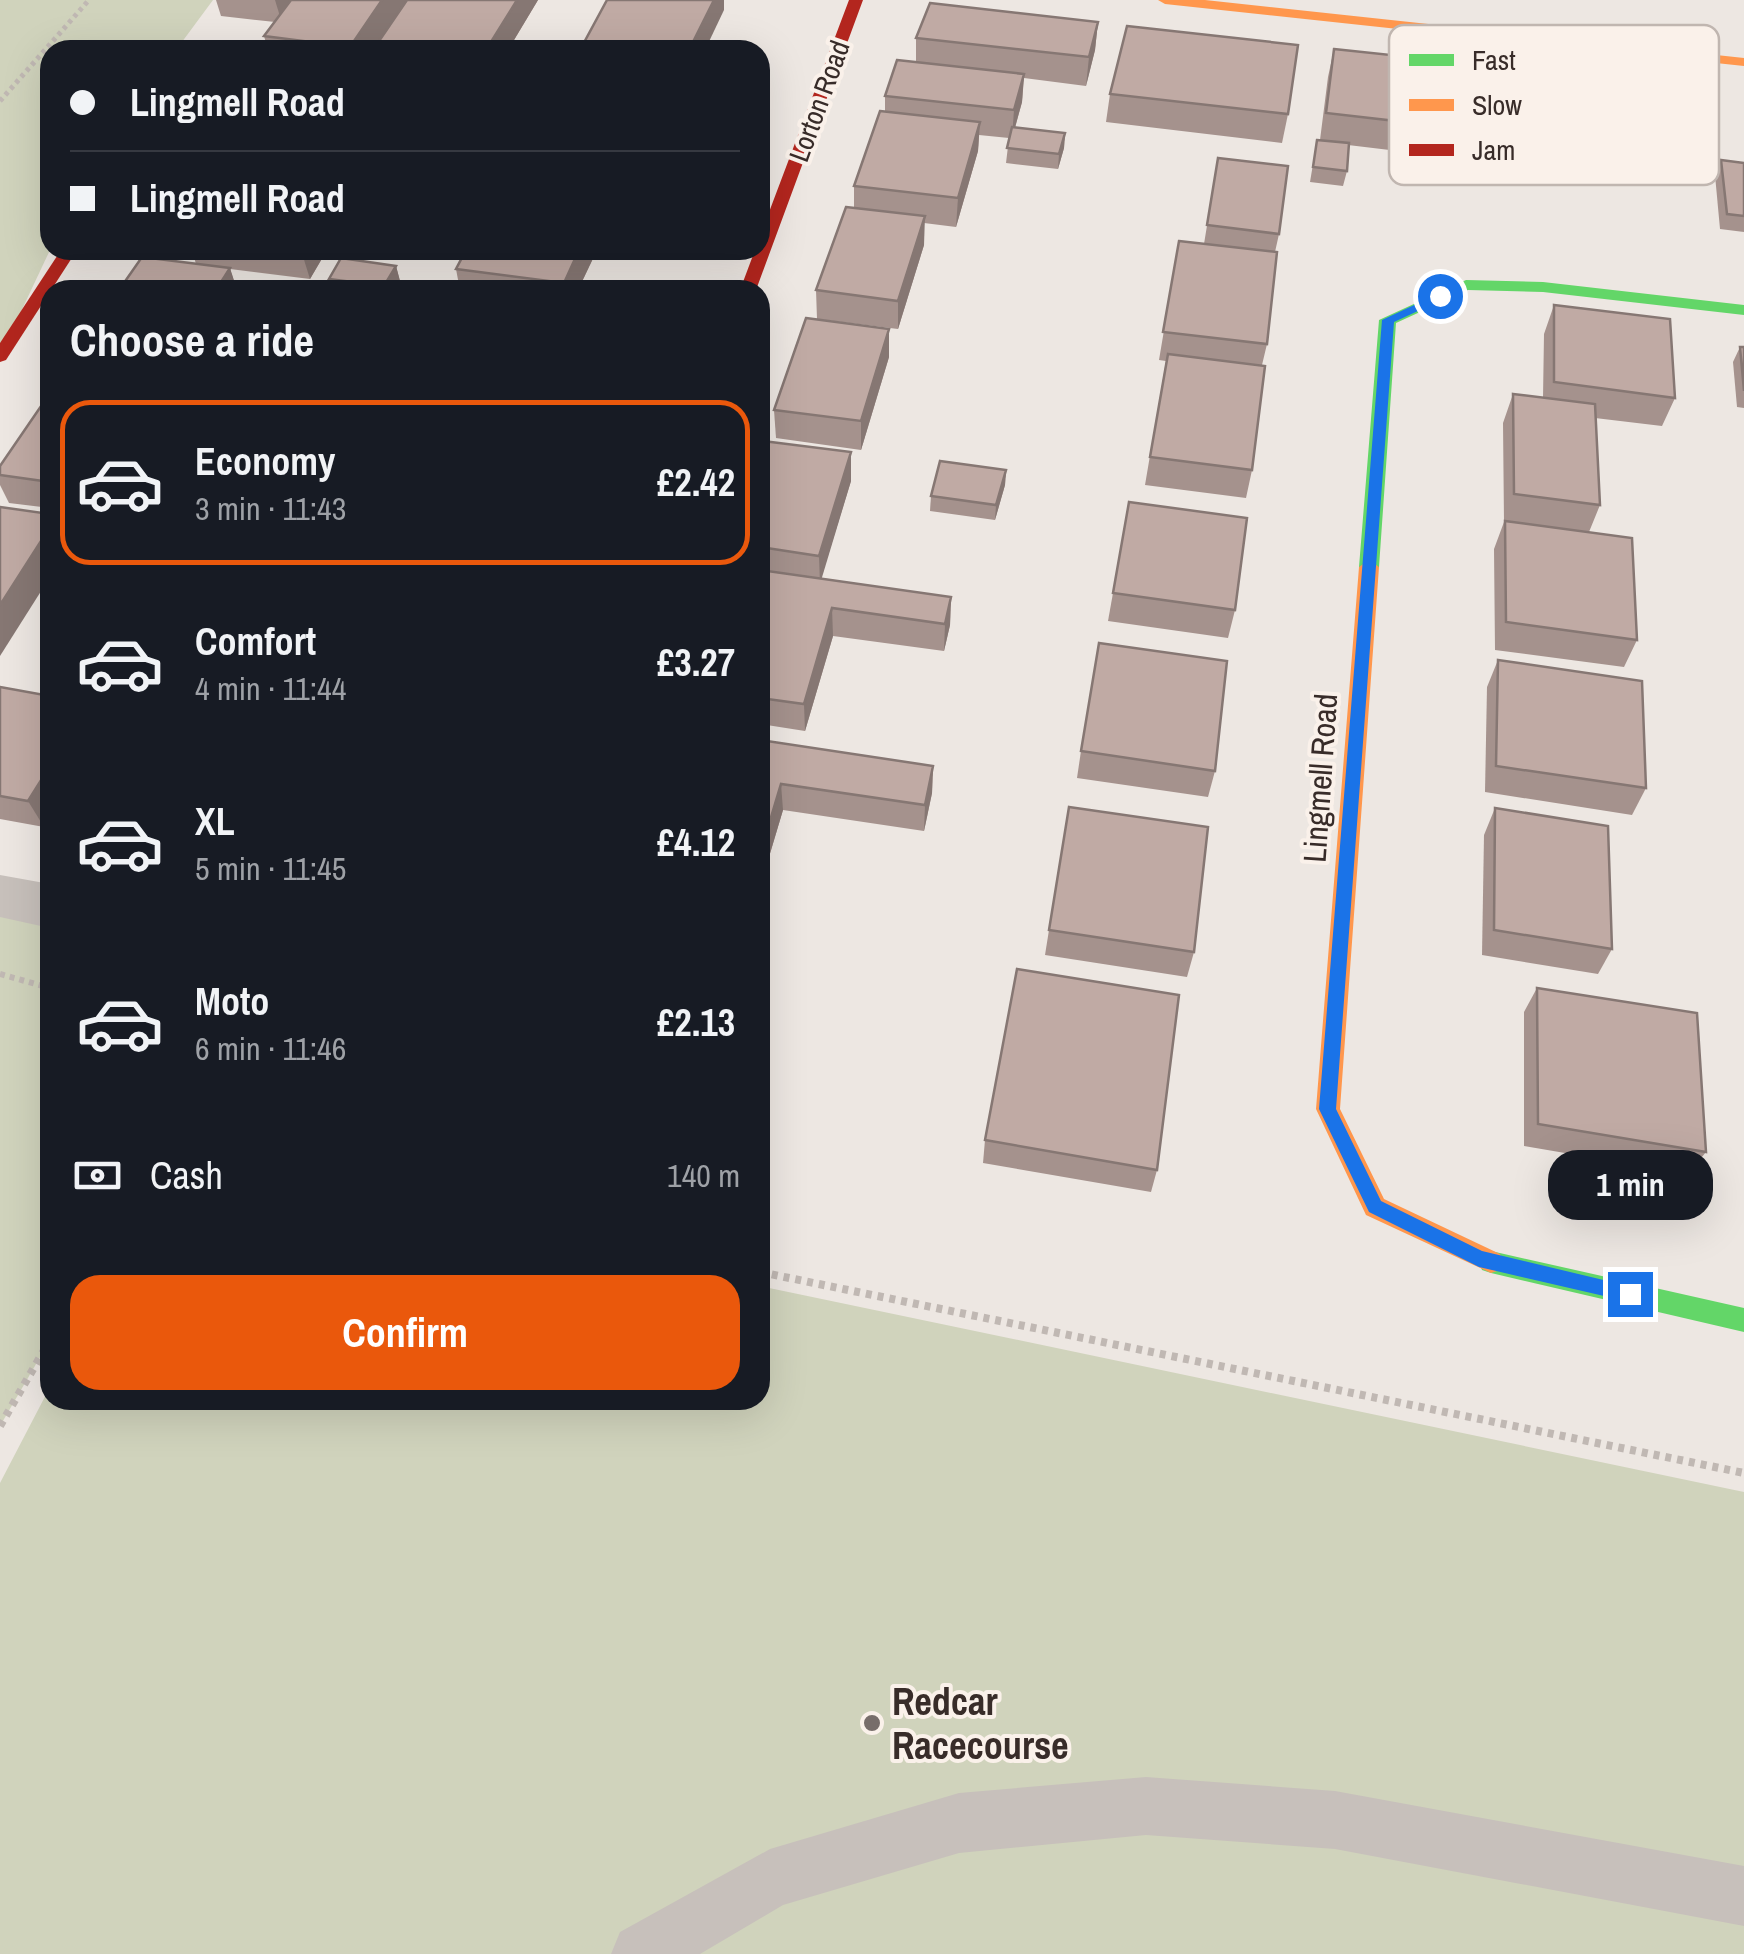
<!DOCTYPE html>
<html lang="en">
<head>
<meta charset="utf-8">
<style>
  :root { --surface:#171b24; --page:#242831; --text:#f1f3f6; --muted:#9ea1a6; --line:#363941; --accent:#ea580c }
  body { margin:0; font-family:"Archivo Narrow",sans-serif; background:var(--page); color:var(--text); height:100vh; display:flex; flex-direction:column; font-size:38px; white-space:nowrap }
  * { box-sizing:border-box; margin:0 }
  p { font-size:32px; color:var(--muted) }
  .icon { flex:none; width:55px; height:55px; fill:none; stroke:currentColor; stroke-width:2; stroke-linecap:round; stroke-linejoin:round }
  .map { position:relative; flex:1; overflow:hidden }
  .details { position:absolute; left:40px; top:280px; width:730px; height:1130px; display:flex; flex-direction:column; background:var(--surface); border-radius:30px; box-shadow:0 10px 40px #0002 }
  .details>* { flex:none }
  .banner { position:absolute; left:40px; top:40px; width:730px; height:220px; border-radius:30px; box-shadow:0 10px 40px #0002; display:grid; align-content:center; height:220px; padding:0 30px; background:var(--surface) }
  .end { position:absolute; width:45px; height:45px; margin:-22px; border:12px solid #1a73e8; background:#fff; box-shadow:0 0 0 5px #fff }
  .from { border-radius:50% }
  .bubble { position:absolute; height:70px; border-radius:30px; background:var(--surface); box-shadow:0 10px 40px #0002; font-size:32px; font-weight:700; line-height:70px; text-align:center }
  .banner b { display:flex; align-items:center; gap:35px; height:95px; font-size:38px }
  .banner b+b { border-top:2px solid var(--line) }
  .banner i { width:25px; height:25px; background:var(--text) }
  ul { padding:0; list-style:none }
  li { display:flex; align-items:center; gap:30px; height:165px; margin:0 20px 15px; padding:0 10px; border:5px solid transparent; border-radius:30px }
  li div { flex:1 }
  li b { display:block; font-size:38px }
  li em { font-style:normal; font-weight:700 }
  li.current { border-color:var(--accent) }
  li>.icon { width:90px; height:90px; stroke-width:1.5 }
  h2 { padding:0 30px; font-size:45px; line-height:120px }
  .pay { display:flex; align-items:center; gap:25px; height:110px; padding:0 30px; font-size:38px }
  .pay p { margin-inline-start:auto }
  .cta { display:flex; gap:20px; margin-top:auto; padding:20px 30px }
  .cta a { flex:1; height:115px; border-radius:30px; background:var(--accent); color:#fff; font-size:40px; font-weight:700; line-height:115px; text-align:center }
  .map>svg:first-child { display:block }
  .green { fill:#d0d3bc }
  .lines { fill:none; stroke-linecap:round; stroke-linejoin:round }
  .path-far2 { stroke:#c0b8b3; stroke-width:5; stroke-dasharray:4 4; stroke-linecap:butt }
  .path-far1 { stroke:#c0b8b3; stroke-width:6; stroke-dasharray:5 5; stroke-linecap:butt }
  .path { stroke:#c0b8b3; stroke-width:8; stroke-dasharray:6 6; stroke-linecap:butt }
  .lane { fill:#c7c0bb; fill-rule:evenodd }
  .street { fill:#c7c0bb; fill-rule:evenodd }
  .fast { fill:#63d668; fill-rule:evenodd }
  .slow { fill:#ff974d; fill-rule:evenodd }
  .jam { fill:#b3261e; fill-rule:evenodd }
  .wall { fill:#a5928d }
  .shaded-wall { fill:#867773 }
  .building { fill:#c0aaa4; stroke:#867773; stroke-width:2.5 }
  .route { fill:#1a73e8 }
  .poi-dot { fill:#776d6a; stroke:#faf1ea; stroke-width:4 }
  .labels { text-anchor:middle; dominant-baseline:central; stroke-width:8; stroke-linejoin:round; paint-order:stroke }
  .far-street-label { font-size:28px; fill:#382c29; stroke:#faf1ea }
  .street-label { font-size:32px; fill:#382c29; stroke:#faf1ea }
  .near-poi-label { font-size:38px; font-weight:bold; fill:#382c29; stroke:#faf1ea; text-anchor:start }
  .key { fill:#faf1ea; stroke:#c0b6b0; stroke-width:2.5 }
  .key-label { font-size:28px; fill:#382c29 }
</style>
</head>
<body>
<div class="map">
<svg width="1744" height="1954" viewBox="0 0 1744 1954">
  <rect width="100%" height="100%" fill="#ede7e2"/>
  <g class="green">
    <polygon points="0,0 213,0 176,50 50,50 50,250 0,356"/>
    <polygon points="0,896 50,906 50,1340 0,1426"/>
    <polygon points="760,1286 1744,1492 1744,1954 0,1954 0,1483 50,1387 50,1400 760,1400"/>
  </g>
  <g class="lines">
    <polyline class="path-far2" points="0,101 89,0"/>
    <polyline class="path-far1" points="0,974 50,988"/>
    <g class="path">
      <polyline points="760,1272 1744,1473"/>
      <polyline points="0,1426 50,1340"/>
    </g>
    <polygon class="lane" points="1146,1777 1335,1791 1744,1866 1744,1926 1335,1849 1146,1835 959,1853 783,1905 700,1954 611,1954 620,1932 770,1849 959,1793"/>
    <polygon class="street" points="0,875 50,884 50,928 0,917"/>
    <g class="fast">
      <polygon points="1466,280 1543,282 1744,305 1744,315 1543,292 1468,290 1396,323 1379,567 1376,572 1362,572 1359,567 1379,320"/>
      <polygon points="1491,1251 1744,1308 1744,1332 1491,1273 1482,1270 1479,1262 1482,1254"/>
    </g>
    <g class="slow">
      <polygon points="1158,0 1205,0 1744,58 1744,66 1165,4"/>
      <polygon points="1369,560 1379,567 1340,1109 1384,1199 1500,1254 1503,1262 1500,1270 1491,1273 1366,1215 1316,1109 1359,567"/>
    </g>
    <g class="jam">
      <polygon points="849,0 863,0 756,290 740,290 755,250 760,250 760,236"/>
      <polygon points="61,250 77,250 6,360 0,362 0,343"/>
    </g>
  </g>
  <g class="wall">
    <polygon points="216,0 538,0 508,50 378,50 377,46 374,50 268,50 264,36 275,22 221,16"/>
    <polygon points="1098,22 1095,50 1086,86 1024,78 1022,102 1015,128 1065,133 1064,148 1058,169 1006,163 1009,138 979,135 978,151 956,227 924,223 924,245 898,329 817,319 816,290 854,208 854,186 885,112 885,96 916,62 916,38"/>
    <polygon points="1334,49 1405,122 1398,151 1348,145 1347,171 1343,186 1310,182 1317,140 1320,140 1328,77"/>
    <polygon points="1434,60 1529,140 1520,169 1423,158 1427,88"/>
    <polygon points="1553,73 1713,141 1702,170 1544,152 1544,101"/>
    <polygon points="1110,94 1288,114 1282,143 1106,122"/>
    <polygon points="1218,158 1279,234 1275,252 1267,344 1262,365 1252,470 1246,498 1145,485 1166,361 1159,360 1179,241 1204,244"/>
    <polygon points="1721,160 1744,163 1744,232 1720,229 1715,175"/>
    <polygon points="192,250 327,250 310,279 230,269 237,290 119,290 196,264"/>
    <polygon points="466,250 597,250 578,290 460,290 456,269"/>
    <polygon points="396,266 400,281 394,290 333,290 329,279"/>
    <polygon points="1554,305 1675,398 1662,426 1595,418 1600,505 1589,532 1637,640 1624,667 1495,650 1494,549 1504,522 1503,423 1513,394 1543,398 1544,334"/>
    <polygon points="889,329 889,357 861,450 776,438 774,410"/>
    <polygon points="1740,347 1744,347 1744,408 1737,407 1733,362"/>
    <polygon points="50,393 50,508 9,503 0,485 0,466"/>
    <polygon points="760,449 851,481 821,578 951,597 950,625 944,651 833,636 805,731 760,724"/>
    <polygon points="1006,470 1005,485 995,520 930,511 931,496"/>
    <polygon points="1113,593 1235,610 1228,638 1108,621"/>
    <polygon points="1498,660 1646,788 1632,815 1485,792 1487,687"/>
    <polygon points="0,687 44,827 0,819"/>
    <polygon points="760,740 933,766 932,793 924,831 783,810 760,887"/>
    <polygon points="1081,751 1215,771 1208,797 1077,778"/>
    <polygon points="1495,808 1612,949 1598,974 1482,955 1484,835"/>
    <polygon points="1049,930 1194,952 1187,977 1045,955"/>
    <polygon points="1537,988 1706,1152 1688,1174 1524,1146 1524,1012"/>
    <polygon points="985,1140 1157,1170 1151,1192 983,1163"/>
  </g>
  <g class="shaded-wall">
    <polygon points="275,0 298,0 282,23"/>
    <polygon points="382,0 407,0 374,50 351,50 350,47"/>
    <polygon points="517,0 538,0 508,50 486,50"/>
    <polygon points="714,0 724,0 724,10 705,50 689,50"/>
    <polygon points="1098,22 1095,50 1086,86 1089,57"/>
    <polygon points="1024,74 1022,102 1012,138 1014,110"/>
    <polygon points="980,122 978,151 956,227 958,198"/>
    <polygon points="1065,133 1064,148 1058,169 1059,154"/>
    <polygon points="925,216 924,245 898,329 898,301"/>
    <polygon points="301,250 327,250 310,279"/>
    <polygon points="579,250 597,250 578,290 565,290 564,283"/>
    <polygon points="396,266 400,281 394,290 385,290 384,286"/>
    <polygon points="230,268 237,290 216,290"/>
    <polygon points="889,329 889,357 861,450 861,421"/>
    <polygon points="851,452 851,481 820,584 819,556"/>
    <polygon points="1006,470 1005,485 995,520 996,505"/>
    <polygon points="50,527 50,577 0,656 0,605"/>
    <polygon points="951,597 950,625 944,651 945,624"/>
    <polygon points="832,608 833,636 805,731 804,704"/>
    <polygon points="50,766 50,817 44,827 28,801"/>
    <polygon points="933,766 932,793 924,831 925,805"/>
    <polygon points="781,784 783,810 760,887 760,854"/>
  </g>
  <g class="building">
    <polygon points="291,0 382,0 350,47 264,36"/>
    <polygon points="407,0 517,0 486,50 422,50 377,44"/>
    <polygon points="607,0 714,0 689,50 580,50"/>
    <polygon points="930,3 1098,22 1089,57 916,38"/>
    <polygon points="1127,26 1298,45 1288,114 1110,94"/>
    <polygon points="1334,49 1410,57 1405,122 1326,113"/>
    <polygon points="897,60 1024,74 1014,110 885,96"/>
    <polygon points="880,111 980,122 958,198 854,186"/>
    <polygon points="1012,127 1065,133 1059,154 1007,148"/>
    <polygon points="1317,140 1349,143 1347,171 1313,167"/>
    <polygon points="1218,158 1288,166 1279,234 1207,225"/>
    <polygon points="1721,160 1744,163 1744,216 1727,214"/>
    <polygon points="846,207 925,216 898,301 816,290"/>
    <polygon points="1179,241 1277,252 1267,344 1163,332"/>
    <polygon points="466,250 579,250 564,283 456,269"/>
    <polygon points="142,257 230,268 216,290 119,290"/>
    <polygon points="341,258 396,266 384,286 329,279"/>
    <polygon points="1554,305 1670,319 1675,398 1554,382"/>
    <polygon points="806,318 889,329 861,421 774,410"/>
    <polygon points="1740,347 1744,347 1744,391"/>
    <polygon points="1168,354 1265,366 1252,470 1150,457"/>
    <polygon points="50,393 50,482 0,475 0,466"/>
    <polygon points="1513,394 1595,404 1600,505 1514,494"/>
    <polygon points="763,441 851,452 819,556 760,547 760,449"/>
    <polygon points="940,461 1006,470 996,505 931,496"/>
    <polygon points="1129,502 1247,518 1235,610 1113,593"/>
    <polygon points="0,507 50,514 50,527 0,605"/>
    <polygon points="1505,521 1632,538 1637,640 1506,622"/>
    <polygon points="760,570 951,597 945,624 832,608 804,704 760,698"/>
    <polygon points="1099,643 1227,661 1215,771 1081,751"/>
    <polygon points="1498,660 1642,681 1646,788 1496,766"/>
    <polygon points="0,687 50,696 50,766 28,801 0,796"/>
    <polygon points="760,740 933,766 925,805 781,784 760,854"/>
    <polygon points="1069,807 1208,827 1194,952 1049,930"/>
    <polygon points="1495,808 1608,826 1612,949 1494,930"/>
    <polygon points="1017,969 1179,995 1157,1170 985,1140"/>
    <polygon points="1537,988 1697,1013 1706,1152 1538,1124"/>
  </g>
  <polygon class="route" points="1440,293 1444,299 1394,322 1336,1109 1381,1201 1482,1251 1637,1288 1639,1294 1630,1302 1479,1267 1369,1212 1319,1109 1382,320"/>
  <circle class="poi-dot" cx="872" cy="1723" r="10"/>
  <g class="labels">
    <g class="far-street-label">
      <text transform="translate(819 101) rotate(-70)">Lorton Road</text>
    </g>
    <g class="street-label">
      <text transform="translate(1320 778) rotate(-86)">Lingmell Road</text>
    </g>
    <g class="near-poi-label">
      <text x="892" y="1701">Redcar<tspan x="892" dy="44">Racecourse</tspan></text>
    </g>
  </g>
  <rect x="1389" y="25" width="330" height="160" rx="15" class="key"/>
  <rect x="1409" y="54" width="45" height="12" fill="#63d668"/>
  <rect x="1409" y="99" width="45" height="12" fill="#ff974d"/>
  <rect x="1409" y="144" width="45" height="12" fill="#b3261e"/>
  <g class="key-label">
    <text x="1472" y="70">Fast</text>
    <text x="1472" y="115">Slow</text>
    <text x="1472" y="160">Jam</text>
  </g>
</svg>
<i class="end from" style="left:1440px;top:296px"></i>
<i class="end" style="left:1630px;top:1294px"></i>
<div class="bubble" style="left:1548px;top:1150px;width:165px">1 min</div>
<div class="banner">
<b><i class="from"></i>Lingmell Road</b>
<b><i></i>Lingmell Road</b>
</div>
<section class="details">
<h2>Choose a ride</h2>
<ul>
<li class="current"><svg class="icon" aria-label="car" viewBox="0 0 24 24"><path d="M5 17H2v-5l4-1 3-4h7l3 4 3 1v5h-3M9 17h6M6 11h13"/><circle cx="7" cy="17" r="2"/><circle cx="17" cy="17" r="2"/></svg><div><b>Economy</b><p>3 min · 11:43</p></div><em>£2.42</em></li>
<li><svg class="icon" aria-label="car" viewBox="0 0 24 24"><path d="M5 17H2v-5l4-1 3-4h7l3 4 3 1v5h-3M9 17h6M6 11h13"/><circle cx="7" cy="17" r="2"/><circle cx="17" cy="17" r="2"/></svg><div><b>Comfort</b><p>4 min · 11:44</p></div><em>£3.27</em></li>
<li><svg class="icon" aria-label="car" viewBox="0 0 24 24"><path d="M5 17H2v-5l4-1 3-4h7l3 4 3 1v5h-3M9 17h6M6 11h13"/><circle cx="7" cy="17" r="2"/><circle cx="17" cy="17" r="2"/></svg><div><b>XL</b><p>5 min · 11:45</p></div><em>£4.12</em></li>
<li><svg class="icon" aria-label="car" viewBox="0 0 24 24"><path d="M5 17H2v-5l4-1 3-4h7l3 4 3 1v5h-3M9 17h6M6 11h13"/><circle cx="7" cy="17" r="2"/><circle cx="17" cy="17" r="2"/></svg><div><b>Moto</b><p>6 min · 11:46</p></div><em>£2.13</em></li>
</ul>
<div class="pay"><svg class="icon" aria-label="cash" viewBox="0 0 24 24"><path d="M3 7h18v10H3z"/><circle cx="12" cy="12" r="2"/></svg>Cash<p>140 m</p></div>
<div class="cta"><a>Confirm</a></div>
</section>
</div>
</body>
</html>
